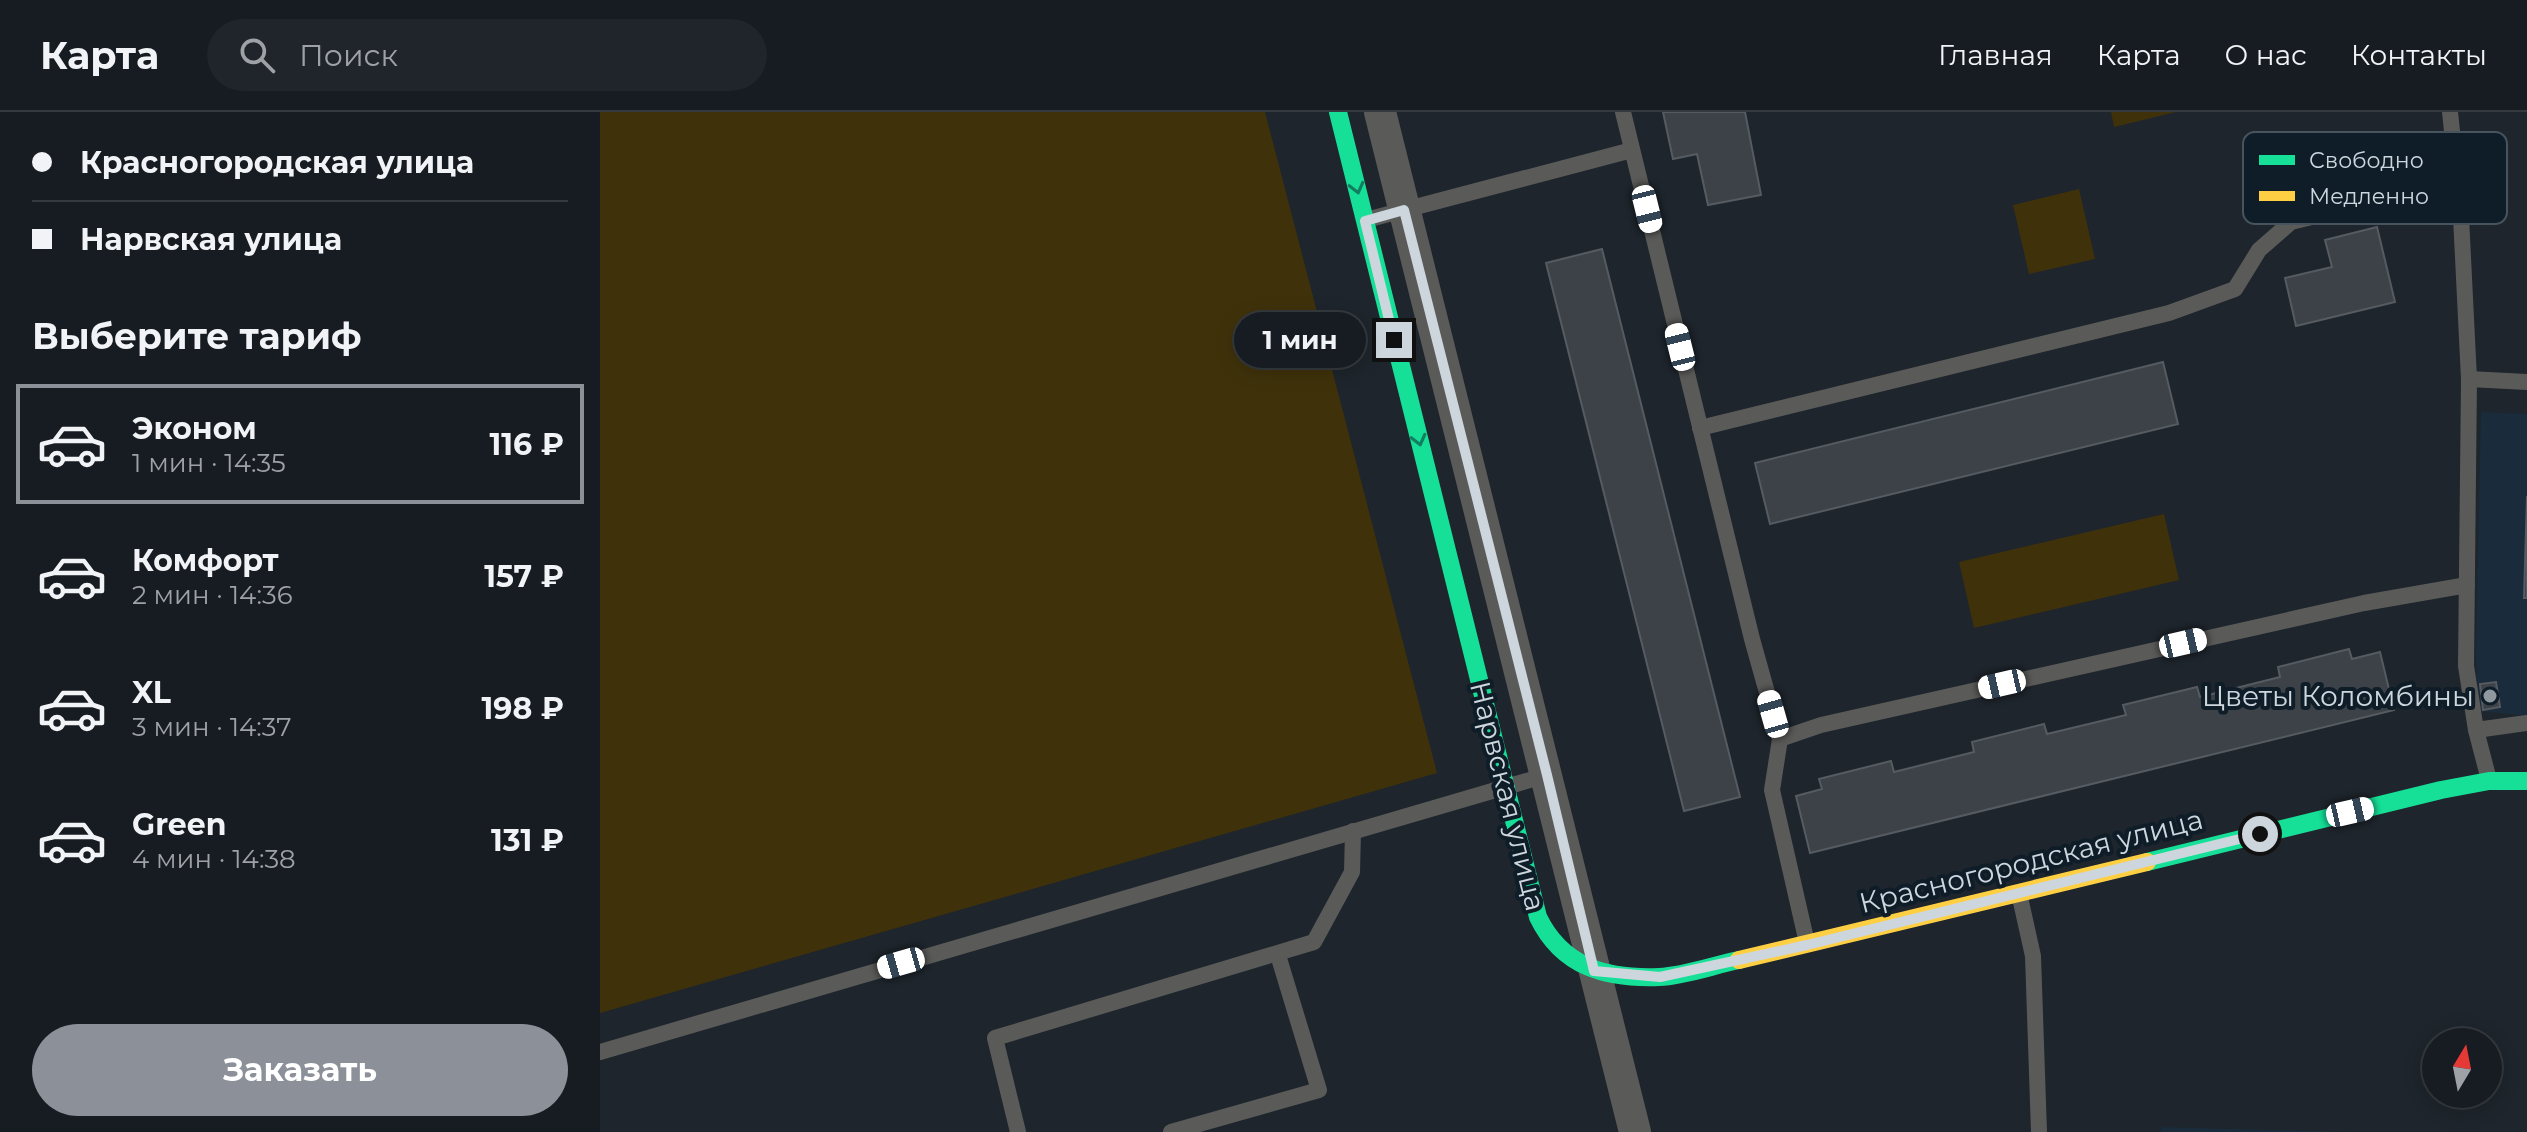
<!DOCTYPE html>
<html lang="ru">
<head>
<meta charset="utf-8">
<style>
  :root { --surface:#161c21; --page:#1f252a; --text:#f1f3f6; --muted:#9ea1a5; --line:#353a3f; --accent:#8c9099 }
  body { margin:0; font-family:Montserrat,sans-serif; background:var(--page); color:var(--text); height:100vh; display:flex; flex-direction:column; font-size:30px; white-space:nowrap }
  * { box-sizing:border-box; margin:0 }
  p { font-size:26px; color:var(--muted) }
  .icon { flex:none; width:44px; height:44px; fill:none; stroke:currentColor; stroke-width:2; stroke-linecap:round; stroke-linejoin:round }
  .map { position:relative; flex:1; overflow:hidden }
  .details { display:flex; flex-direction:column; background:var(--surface); width:600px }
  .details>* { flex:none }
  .top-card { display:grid; align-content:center; height:176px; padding:0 32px; background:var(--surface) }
  .needle { width:52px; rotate:10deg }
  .fabs { position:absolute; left:1822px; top:916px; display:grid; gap:16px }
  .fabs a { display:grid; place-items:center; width:80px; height:80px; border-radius:50%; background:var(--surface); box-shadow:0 4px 20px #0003,0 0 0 2px var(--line); font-size:40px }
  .end { position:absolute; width:36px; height:36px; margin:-18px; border:10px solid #cdd6dd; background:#111; box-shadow:0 0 0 4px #111 }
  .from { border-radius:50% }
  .bubble { position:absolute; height:56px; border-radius:28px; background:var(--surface); box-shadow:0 4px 20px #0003,0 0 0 2px var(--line); font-size:26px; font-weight:700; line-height:56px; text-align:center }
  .car { position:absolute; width:24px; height:48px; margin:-24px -12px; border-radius:10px; box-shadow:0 0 6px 2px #0007; background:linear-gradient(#fff 24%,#345 0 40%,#fff 0 76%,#345 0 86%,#fff 0) }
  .top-card b { display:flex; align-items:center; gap:28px; height:76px; font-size:30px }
  .top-card b+b { border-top:2px solid var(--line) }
  .top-card i { width:20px; height:20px; background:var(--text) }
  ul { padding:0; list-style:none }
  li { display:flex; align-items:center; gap:24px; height:120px; margin:0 16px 12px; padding:0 16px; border:4px solid transparent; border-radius:0px }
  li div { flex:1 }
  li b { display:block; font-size:30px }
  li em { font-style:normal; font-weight:700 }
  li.current { border-color:var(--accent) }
  li>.icon { width:72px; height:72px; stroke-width:1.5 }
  h2 { padding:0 32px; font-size:36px; line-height:96px }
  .primary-button { display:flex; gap:16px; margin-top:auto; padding:16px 32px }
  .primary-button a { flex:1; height:92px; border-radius:48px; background:var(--accent); color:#fff; font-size:32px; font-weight:700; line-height:92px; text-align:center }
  header { display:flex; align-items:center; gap:48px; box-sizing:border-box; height:112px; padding:0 40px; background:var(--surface); border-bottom:2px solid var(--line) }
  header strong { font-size:38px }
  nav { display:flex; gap:44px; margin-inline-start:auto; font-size:28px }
  .search { width:560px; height:72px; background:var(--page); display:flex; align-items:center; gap:20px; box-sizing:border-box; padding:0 28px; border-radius:44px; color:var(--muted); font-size:30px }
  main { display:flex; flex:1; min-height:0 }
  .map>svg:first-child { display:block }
  .built { fill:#1a2c3b }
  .green { fill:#3f320b }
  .building { fill:#3d4248; stroke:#555b61; stroke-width:2 }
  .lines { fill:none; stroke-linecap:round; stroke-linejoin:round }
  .lane { stroke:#5a5b59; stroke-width:16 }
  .street { stroke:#5a5b59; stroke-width:32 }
  .fast { stroke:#16e098; stroke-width:18 }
  .slow { stroke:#ffcf43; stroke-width:18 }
  .oneway { stroke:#127e60 }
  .route { stroke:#cdd6dd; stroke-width:10 }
  .poi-dot { fill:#90989f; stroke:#0e1d28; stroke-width:3 }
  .labels { text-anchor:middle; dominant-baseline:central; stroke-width:8; stroke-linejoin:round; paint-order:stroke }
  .poi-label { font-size:28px; fill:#cdd6dd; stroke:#0e1d28; text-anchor:end }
  .street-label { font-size:28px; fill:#cdd6dd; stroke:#0e1d28 }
  .key { fill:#0e1d28; stroke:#47545e; stroke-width:2 }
  .key-label { font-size:22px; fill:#cdd6dd }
</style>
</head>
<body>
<header>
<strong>Карта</strong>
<div class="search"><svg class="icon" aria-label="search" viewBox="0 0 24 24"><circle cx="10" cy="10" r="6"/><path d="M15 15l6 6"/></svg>Поиск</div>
<nav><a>Главная</a><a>Карта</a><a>О нас</a><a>Контакты</a></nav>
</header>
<main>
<section class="details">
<div class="top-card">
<b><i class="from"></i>Красногородская улица</b>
<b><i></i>Нарвская улица</b>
</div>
<h2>Выберите тариф</h2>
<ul>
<li class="current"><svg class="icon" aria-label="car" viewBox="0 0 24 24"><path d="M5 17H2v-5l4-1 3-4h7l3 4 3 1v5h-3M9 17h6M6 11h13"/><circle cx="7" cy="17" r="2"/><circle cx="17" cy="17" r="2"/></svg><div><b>Эконом</b><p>1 мин · 14:35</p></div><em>116 ₽</em></li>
<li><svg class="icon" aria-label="car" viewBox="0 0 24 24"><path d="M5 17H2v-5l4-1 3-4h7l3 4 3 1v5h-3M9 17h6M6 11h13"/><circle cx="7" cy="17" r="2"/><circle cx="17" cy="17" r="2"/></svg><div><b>Комфорт</b><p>2 мин · 14:36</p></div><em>157 ₽</em></li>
<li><svg class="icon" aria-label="car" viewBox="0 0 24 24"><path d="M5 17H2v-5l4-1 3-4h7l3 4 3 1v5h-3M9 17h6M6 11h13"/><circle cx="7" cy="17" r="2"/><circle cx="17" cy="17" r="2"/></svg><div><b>XL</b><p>3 мин · 14:37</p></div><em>198 ₽</em></li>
<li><svg class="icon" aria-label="car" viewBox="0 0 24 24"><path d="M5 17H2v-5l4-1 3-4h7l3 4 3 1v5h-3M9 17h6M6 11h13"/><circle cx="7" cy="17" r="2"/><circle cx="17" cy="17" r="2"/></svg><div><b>Green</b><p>4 мин · 14:38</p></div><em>131 ₽</em></li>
</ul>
<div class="primary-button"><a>Заказать</a></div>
</section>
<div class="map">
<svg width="1927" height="1020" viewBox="0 0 1927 1020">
  <rect width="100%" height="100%" fill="#1e252c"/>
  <g class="built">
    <polygon points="1881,300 1927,302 1927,604 1879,599 1876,542"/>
    <polygon points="1561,1015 1747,1020 1561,1020"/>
  </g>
  <g class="green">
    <polygon points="0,0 665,0 837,661 0,901"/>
    <polygon points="1511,0 1576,0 1514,15"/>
    <polygon points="1479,77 1495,147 1429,162 1413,93"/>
    <polygon points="1564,402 1579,468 1374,516 1359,450"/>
  </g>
  <g class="building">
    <polygon points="1063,0 1145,0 1161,83 1108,93 1097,42 1073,47"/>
    <polygon points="1777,115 1795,190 1696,214 1685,166 1732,155 1725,128"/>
    <polygon points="1002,137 1140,685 1084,699 946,151"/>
    <polygon points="1563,250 1578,312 1170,412 1155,351"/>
    <polygon points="1927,384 1927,486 1924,486"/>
    <polygon points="1749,537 1752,547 1780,540 1794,598 1210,741 1196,684 1222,677 1219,667 1291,649 1294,660 1374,640 1372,630 1444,612 1447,622 1526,603 1523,593 1597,575 1600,585 1680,565 1678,555"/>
    <polygon points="1896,570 1900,595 1883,598 1880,572"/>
  </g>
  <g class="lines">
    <g class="lane">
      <polyline points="1023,0 1152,527 1180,627 1172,678 1207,831"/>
      <polyline points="1850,0 1861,105 1869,267 1866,554 1876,618 1889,668"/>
      <polyline points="766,108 1032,38"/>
      <polyline points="1869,267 1927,270"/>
      <polyline points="1100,316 1569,201 1635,177 1659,138 1691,110 1778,89 1861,105"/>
      <polyline points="1876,618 1927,611"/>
      <polyline points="1180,627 1221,613 1764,491 1867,473"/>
      <polyline points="1419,781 1433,844 1439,1020"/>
      <polyline points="0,940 947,663"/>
      <polyline points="418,1020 395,926 714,830 752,760 753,719"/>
      <polyline points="571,1020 719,978 678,843"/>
    </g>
    <polyline class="street" points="780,0 1035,1020"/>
    <g class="fast">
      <path d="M 738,0 L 938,805 C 962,855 1006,867 1059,865 C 1085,864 1114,853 1139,848"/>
      <polyline points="1547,750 1841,678 1889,669 1927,669"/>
    </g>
    <polyline class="slow" points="1139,848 1547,750"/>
  </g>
  <defs><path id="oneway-chevron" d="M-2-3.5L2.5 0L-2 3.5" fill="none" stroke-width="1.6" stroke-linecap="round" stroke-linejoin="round" transform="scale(2)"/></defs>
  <g class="oneway">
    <use href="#oneway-chevron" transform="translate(757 76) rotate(76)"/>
    <use href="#oneway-chevron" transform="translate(819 328) rotate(76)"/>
  </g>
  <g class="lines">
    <polyline class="route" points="794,228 765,109 804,98 947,663 994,859 1060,865 1207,833 1660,722"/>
  </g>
  <circle class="poi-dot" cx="1890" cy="584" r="8"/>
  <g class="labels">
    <g class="poi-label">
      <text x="1874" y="584">Цветы Коломбины</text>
    </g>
    <g class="street-label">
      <text transform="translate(908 684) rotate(76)">Нарвская улица</text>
      <text transform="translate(1431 749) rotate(-14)">Красногородская улица</text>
    </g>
  </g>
  <rect x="1643" y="20" width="264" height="92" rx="12" class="key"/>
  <rect x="1659" y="43" width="36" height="10" fill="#16e098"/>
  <rect x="1659" y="79" width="36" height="10" fill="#ffcf43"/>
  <g class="key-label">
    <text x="1709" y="56">Свободно</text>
    <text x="1709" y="92">Медленно</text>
  </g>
</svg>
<div class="fabs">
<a><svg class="needle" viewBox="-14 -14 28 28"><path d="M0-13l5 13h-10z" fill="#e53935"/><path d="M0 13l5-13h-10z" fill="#9ea1a5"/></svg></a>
</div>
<i class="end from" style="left:1660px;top:722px"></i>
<i class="end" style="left:794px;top:228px"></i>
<div class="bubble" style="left:634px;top:200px;width:132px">1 мин</div>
<i class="car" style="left:1047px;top:97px;rotate:166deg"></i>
<i class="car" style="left:1080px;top:235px;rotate:346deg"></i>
<i class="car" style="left:1583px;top:531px;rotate:77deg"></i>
<i class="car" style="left:1402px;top:572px;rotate:257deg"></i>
<i class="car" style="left:1173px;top:602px;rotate:344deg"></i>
<i class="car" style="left:1750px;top:700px;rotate:77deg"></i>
<i class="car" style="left:301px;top:851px;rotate:254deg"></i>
</div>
</main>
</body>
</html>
